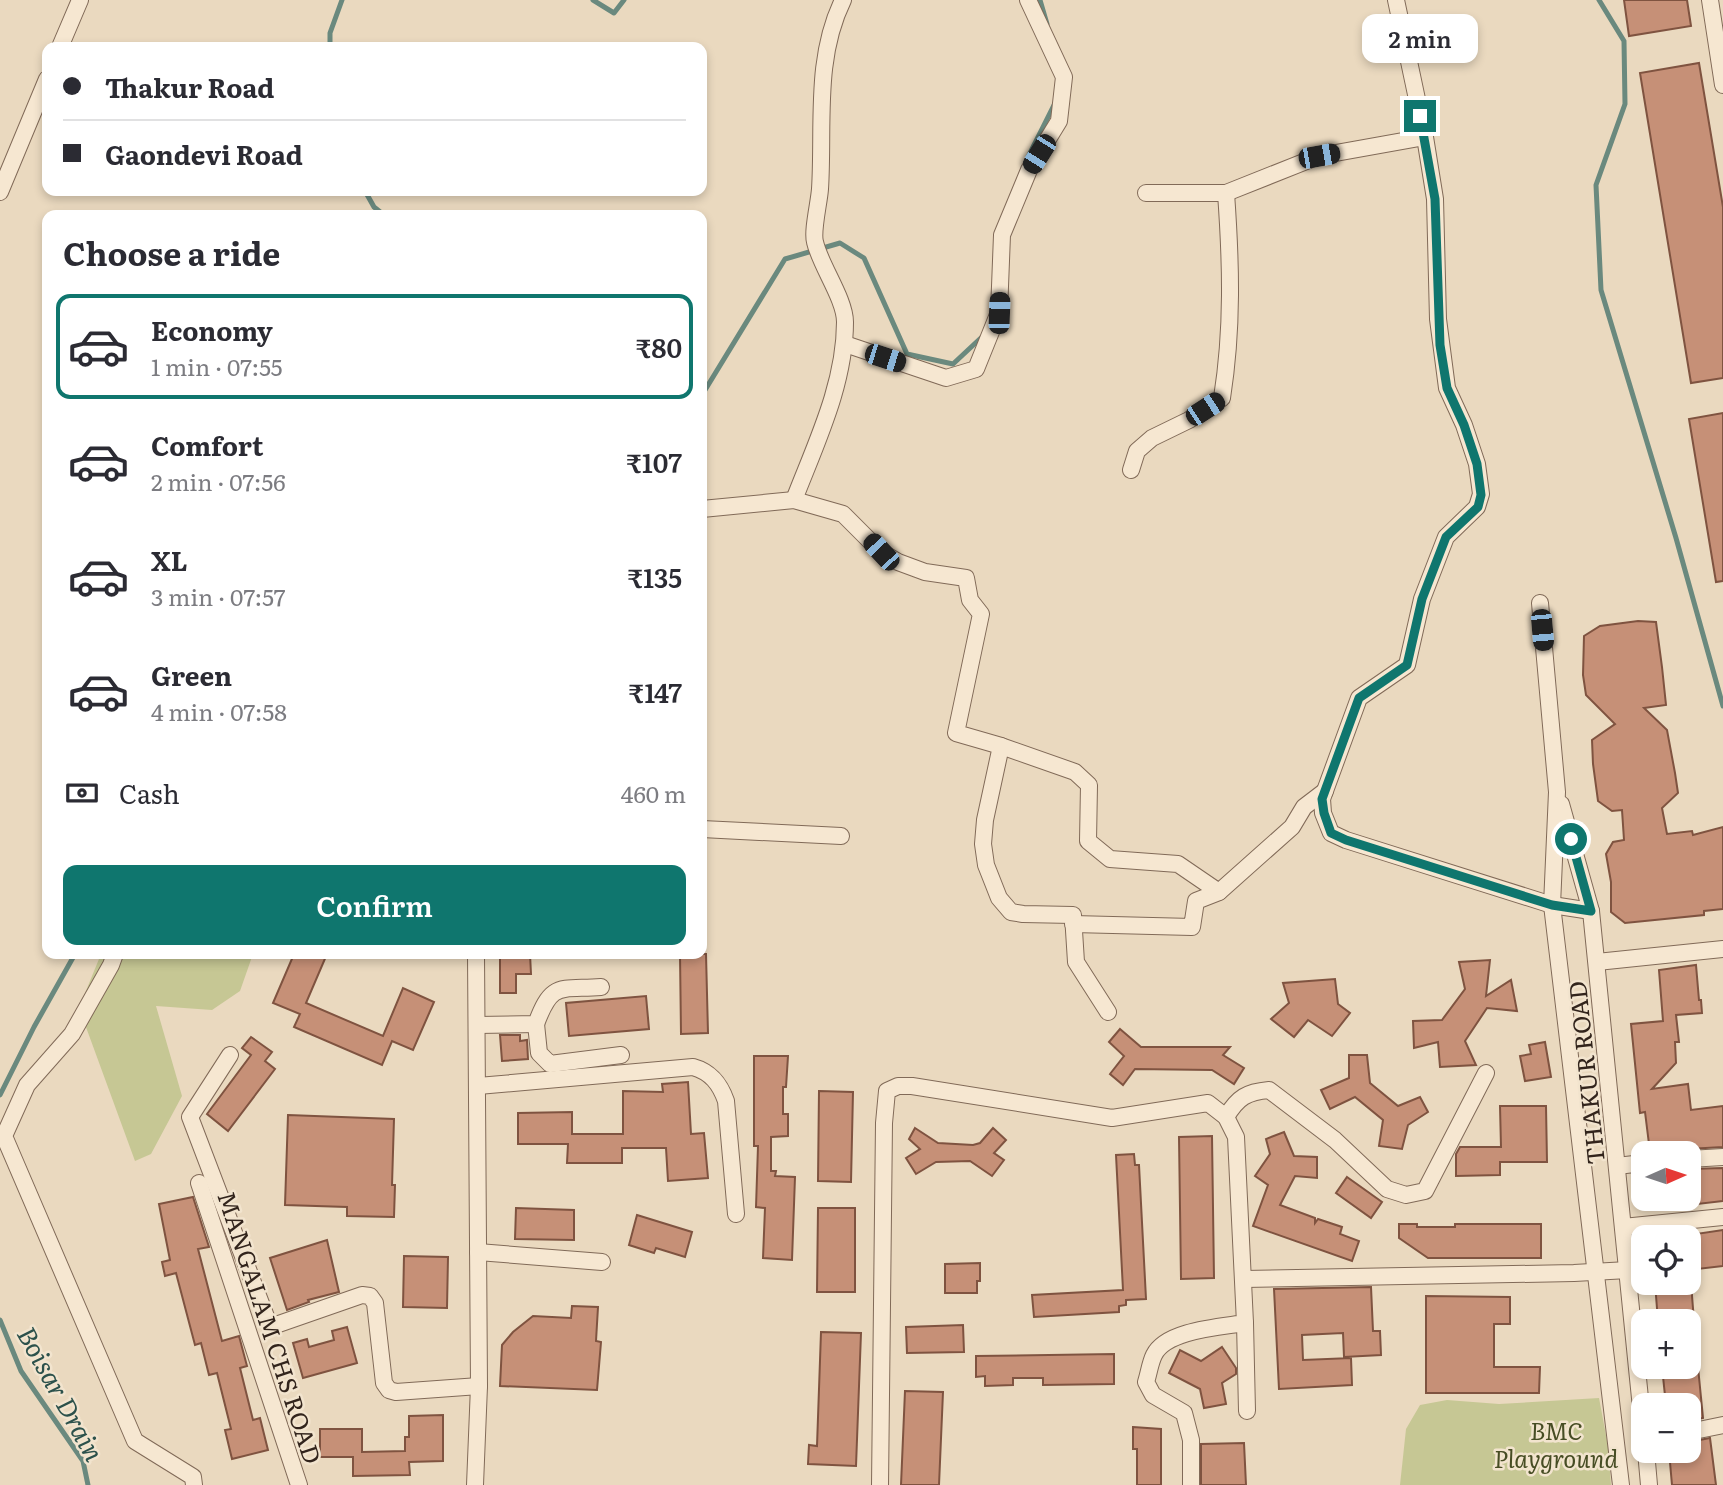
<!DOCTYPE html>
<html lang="en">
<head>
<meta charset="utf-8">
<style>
  :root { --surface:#fff; --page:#f7f7f7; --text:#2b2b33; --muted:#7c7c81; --line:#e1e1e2; --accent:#0f766e }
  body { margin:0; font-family:Literata,serif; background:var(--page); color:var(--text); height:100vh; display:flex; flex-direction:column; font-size:26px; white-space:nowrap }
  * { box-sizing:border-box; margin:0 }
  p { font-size:23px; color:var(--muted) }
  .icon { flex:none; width:38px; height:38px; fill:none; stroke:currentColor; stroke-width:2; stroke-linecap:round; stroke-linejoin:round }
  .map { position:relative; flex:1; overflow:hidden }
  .side { position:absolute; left:42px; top:210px; width:665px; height:749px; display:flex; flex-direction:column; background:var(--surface); border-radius:14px; box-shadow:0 4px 10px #0003 }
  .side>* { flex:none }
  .banner { position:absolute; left:42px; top:42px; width:665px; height:154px; border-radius:14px; box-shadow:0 4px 10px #0003; display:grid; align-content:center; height:154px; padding:0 21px; background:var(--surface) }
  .needle { width:46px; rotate:87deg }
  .buttons { position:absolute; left:1631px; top:1141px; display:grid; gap:14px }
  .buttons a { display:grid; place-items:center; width:70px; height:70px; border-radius:14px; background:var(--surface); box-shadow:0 4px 10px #0003; font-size:35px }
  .end { position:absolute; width:32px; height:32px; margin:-16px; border:9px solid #0f766e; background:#fff; box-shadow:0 0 0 4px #fff }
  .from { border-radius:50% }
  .bubble { position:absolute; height:49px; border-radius:14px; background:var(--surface); box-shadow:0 4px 10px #0003; font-size:23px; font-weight:600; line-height:49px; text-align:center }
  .car { position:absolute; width:21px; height:42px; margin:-21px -10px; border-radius:9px; box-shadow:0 0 5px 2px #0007; background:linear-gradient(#222 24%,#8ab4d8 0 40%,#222 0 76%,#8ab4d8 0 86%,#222 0) }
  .banner b { display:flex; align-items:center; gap:24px; height:66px; font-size:26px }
  .banner b+b { border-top:2px solid var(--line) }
  .banner i { width:18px; height:18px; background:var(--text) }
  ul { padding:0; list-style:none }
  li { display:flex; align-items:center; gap:21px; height:105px; margin:0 14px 10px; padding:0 7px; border:4px solid transparent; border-radius:14px }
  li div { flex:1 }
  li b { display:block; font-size:26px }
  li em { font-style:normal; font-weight:600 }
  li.active { border-color:var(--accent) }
  li>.icon { width:63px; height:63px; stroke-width:1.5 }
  h2 { padding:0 21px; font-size:32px; line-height:84px }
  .pay { display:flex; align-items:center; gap:18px; height:77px; padding:0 21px; font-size:26px }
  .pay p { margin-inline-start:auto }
  .cta { display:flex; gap:14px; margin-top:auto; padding:14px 21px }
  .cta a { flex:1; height:80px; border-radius:14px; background:var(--accent); color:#fff; font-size:28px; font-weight:600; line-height:80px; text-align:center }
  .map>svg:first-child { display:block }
  .green { fill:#c6c794 }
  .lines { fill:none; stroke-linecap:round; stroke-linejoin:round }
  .stream { stroke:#6a897e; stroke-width:5 }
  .building { fill:#c69077; stroke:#7f5340; stroke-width:2 }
  .minor-casing { stroke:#816a58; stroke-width:18 }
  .minor { stroke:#f6e7d1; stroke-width:16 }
  .route { stroke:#0f766e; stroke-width:9 }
  .labels { text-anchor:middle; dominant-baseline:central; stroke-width:5; stroke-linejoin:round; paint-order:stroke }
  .street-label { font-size:24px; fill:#32241c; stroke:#f2e4ce }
  .park-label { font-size:24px; font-style:italic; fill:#474d24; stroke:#f2e4ce }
  .water-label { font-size:26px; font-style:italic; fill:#2c514b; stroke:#f2e4ce }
</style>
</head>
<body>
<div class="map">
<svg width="1723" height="1485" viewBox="0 0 1723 1485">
  <rect width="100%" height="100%" fill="#ead9bf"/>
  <g class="green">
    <polygon points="101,954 253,954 240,991 212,1010 156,1006 182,1096 151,1154 135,1161 79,1008"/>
    <polygon points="1599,1398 1608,1446 1611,1485 1400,1485 1406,1429 1420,1405 1447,1400 1499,1404"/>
  </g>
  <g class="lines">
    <g class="stream">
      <polyline points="593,0 614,13 624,0"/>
      <polyline points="1040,0 1047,24"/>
      <polyline points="1599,0 1624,41 1625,104 1596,185 1601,290 1676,538 1723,706"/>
      <polyline points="330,47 330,33 342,0"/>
      <polyline points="1028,157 1055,103"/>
      <polyline points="365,191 374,207 384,215"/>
      <polyline points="702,395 785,259 840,243 864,258 907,354 953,364 983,336"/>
      <polyline points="0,1095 34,1027 75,954"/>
      <polyline points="0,1320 21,1371 83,1461 88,1485"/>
    </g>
  </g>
  <g class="building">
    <polygon points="1624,0 1687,0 1691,26 1629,36"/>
    <polygon points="1699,63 1723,207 1723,378 1691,383 1640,73"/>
    <polygon points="1723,413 1723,581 1716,582 1689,419"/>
    <polygon points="1638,621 1656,622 1662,667 1666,705 1644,708 1667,730 1675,773 1678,793 1662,808 1667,834 1692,831 1693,835 1723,827 1723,909 1704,911 1704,915 1625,923 1611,912 1611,882 1606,854 1613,842 1624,840 1622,810 1612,811 1598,801 1593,764 1592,740 1615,724 1586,695 1583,675 1584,636 1600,626"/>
    <polygon points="294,954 327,954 306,1003 383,1036 403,988 434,1002 413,1050 392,1041 382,1065 294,1027 300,1014 273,1003"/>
    <polygon points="500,954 530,954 531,974 516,974 516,993 500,993"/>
    <polygon points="680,954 706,954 708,1033 681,1034"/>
    <polygon points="1490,960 1486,996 1511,980 1517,1011 1487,1008 1465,1041 1476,1065 1440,1067 1438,1042 1414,1048 1413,1021 1442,1020 1465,989 1459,962"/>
    <polygon points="1696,965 1699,1000 1701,1000 1702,1013 1676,1015 1679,1042 1675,1042 1676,1063 1652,1089 1688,1084 1691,1110 1723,1106 1723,1147 1688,1149 1680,1153 1650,1152 1645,1112 1640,1113 1631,1024 1663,1021 1659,970"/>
    <polygon points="1335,979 1338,1004 1350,1013 1332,1036 1308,1020 1294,1037 1271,1019 1289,1003 1283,983"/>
    <polygon points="646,996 649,1029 569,1036 566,1003"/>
    <polygon points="1120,1029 1141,1047 1230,1047 1223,1055 1244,1068 1234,1084 1212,1070 1135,1069 1123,1085 1110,1074 1124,1056 1109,1042"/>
    <polygon points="500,1035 520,1035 520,1041 527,1040 528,1059 502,1061"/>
    <polygon points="251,1037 272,1052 265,1061 275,1069 228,1131 207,1114 251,1055 242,1048"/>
    <polygon points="1545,1042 1551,1077 1525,1081 1520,1056 1531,1054 1529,1045"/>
    <polygon points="1349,1055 1367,1055 1370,1083 1398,1106 1420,1097 1428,1112 1408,1125 1402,1149 1379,1146 1383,1120 1355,1097 1330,1109 1321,1090 1349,1078"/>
    <polygon points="754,1056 788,1056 786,1087 783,1087 783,1114 788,1114 788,1136 771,1137 771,1171 776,1171 775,1176 795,1177 792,1260 763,1258 765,1208 756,1207 758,1146 754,1146"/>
    <polygon points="688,1082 691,1134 704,1133 708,1178 668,1181 666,1148 622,1148 622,1163 567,1163 568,1144 518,1144 518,1113 572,1112 572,1134 623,1134 623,1091 663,1092 662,1084"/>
    <polygon points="819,1091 853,1092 851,1182 818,1181"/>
    <polygon points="1500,1106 1546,1106 1547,1162 1500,1162 1500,1175 1456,1176 1456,1154 1460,1147 1501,1147"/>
    <polygon points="288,1115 394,1119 392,1185 395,1185 394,1217 347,1216 347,1207 285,1205"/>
    <polygon points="915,1128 938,1143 973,1145 980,1143 993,1128 1006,1140 994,1153 1004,1160 992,1176 970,1161 936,1162 916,1174 906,1158 920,1149 909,1139"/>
    <polygon points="1284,1132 1294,1156 1317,1157 1317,1178 1295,1176 1280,1205 1315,1218 1315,1223 1318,1219 1342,1227 1340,1234 1359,1241 1352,1261 1253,1226 1268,1185 1255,1176 1270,1154 1266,1139"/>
    <polygon points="1212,1136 1214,1278 1181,1279 1179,1137"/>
    <polygon points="1134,1154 1135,1165 1139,1165 1146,1299 1126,1300 1126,1305 1119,1306 1119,1312 1034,1317 1032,1295 1123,1290 1116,1155"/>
    <polygon points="1723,1168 1723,1201 1689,1205 1689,1169"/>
    <polygon points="1347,1177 1382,1202 1371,1218 1336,1193"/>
    <polygon points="193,1197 209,1247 198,1249 222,1341 239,1336 247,1366 240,1368 253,1420 260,1418 268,1450 232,1459 225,1430 231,1429 217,1373 209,1375 201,1343 195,1345 176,1273 165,1276 162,1262 170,1260 159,1204"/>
    <polygon points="516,1208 574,1210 574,1240 515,1239"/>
    <polygon points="818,1208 855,1208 855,1292 817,1292"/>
    <polygon points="637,1215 692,1232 685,1257 656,1248 654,1253 629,1245"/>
    <polygon points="1399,1224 1417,1224 1417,1227 1455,1227 1455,1224 1541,1224 1541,1258 1428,1258 1399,1238"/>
    <polygon points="1723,1230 1723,1266 1689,1270 1689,1235"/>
    <polygon points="327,1240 339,1292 308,1300 309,1302 287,1310 270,1258"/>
    <polygon points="404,1256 448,1257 447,1308 403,1307"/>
    <polygon points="980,1263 980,1281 977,1281 977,1293 945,1293 945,1264"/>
    <polygon points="1655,1283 1691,1283 1694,1321 1658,1321"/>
    <polygon points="1371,1287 1373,1331 1380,1331 1381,1355 1344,1357 1343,1333 1302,1335 1303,1360 1351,1358 1352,1385 1279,1389 1274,1289"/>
    <polygon points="1426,1296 1510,1297 1510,1324 1494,1324 1494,1367 1540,1367 1539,1393 1426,1393"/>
    <polygon points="572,1306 598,1307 596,1341 601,1342 597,1390 500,1386 502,1345 513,1332 533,1316 571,1318"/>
    <polygon points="963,1325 964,1352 907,1353 906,1327"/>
    <polygon points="347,1327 357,1363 303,1378 293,1343 307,1339 309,1347 334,1340 332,1331"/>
    <polygon points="821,1332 861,1333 856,1466 808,1464 809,1445 817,1446"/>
    <polygon points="1222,1347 1236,1368 1236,1374 1222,1383 1226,1404 1204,1408 1200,1389 1169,1373 1180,1350 1201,1361"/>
    <polygon points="1114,1354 1114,1384 1043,1385 1043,1378 1013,1378 1013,1385 985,1386 985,1376 976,1377 976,1356"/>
    <polygon points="1662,1367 1698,1367 1703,1418 1689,1421 1689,1405 1666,1405"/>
    <polygon points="905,1391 943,1392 939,1485 901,1485"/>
    <polygon points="443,1415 443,1461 409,1462 410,1475 353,1476 353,1457 320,1457 320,1429 362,1429 362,1452 405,1451 405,1437 409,1437 409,1416"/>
    <polygon points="1133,1427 1161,1429 1161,1485 1137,1485 1137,1449 1133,1449"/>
    <polygon points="1710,1438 1716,1485 1672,1485 1669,1451 1689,1451 1689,1442"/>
    <polygon points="1244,1443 1246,1485 1201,1485 1201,1444"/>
  </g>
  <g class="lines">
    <defs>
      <g id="minor">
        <polyline points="1396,0 1425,137 1435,199 1438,319 1447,388 1464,425 1477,464 1481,494 1477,507 1446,537 1422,599 1407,665 1359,698 1322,799 1323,813 1331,833 1346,840 1552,905 1591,911"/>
        <polyline points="1710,0 1723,85"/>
        <polyline points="60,47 80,0"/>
        <polyline points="0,192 47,79"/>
        <polyline points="1146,193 1226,193 1319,156 1425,137"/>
        <polyline points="845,344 946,378 976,369 999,312 1002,235 1029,170 1059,121 1064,77 1028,0"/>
        <path d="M 1131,470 L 1137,451 L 1152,438 L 1189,420 L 1222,398 C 1233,328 1231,263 1226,193"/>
        <path d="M 794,500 C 816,443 845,384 845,322 C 845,299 820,265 815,242 C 812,231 819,203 820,189 C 824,126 814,59 843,0"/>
        <polyline points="702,509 794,500 843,514 881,552 898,562 925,572 966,578 970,600 981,614 956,733 1001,746 985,820 983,844 986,865 999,898 1011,912 1023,914 1073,915 1076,962 1108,1012"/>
        <polyline points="1540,603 1557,792 1552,905 1621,1485"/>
        <polyline points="1001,746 1075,772 1089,785 1088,841 1110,859 1178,864 1219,892"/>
        <polyline points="1561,804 1591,911 1643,1428"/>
        <polyline points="702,829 841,836"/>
        <polyline points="1073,924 1192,927 1196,901 1219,892 1292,827 1304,807 1325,791"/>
        <polyline points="115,954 111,965 72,1034 27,1085 4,1136 135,1441 193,1477 194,1485"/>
        <polyline points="1597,962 1723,949"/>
        <polyline points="536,1024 539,1053 550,1064 621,1055"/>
        <path d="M 477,1025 L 536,1024 C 552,981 559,990 601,987"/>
        <polyline points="230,1055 190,1117 270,1327 362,1295 370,1296 375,1303 384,1383 389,1390 396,1392 479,1386"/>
        <path d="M 478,1086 L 693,1067 C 711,1072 720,1084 726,1101 L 736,1214"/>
        <path d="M 1226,1117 C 1238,1097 1247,1092 1269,1090 L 1335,1140 L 1387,1189 L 1406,1195 L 1425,1191 L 1486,1073"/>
        <polyline points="1689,1159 1723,1157"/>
        <polyline points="1617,1166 1643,1163"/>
        <polyline points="199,1183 299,1485"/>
        <polyline points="1623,1227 1723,1217"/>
        <polyline points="478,1252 602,1262"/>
        <polyline points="1244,1279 1574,1273 1628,1270"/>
        <polyline points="1245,1323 1247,1411"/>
        <polyline points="1689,1432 1723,1425"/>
        <polyline points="1646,1451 1649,1485"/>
        <polyline points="475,1485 479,1386 476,954"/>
        <path d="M 880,1485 L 884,1123 L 887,1091 L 898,1086 L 912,1086 L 1112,1118 L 1208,1103 L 1226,1117 L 1236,1137 L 1245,1323 C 1221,1327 1166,1330 1154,1355 C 1150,1363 1149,1373 1146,1382 L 1153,1395 L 1184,1413 L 1191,1440 L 1191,1485"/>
      </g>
    </defs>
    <use href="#minor" class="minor-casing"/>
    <use href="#minor" class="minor"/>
  </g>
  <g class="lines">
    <polyline class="route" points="1420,116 1435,199 1440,345 1447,388 1464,425 1477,464 1481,495 1478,507 1446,537 1422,599 1407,665 1359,698 1322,799 1324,813 1331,833 1346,840 1552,905 1591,911 1571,839"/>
  </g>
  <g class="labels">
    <g class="street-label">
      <text transform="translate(1585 1073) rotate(-96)">THAKUR ROAD</text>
      <text transform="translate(271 1327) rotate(72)">MANGALAM CHS ROAD</text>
    </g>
    <g class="park-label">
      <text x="1556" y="1429">BMC<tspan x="1556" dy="28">Playground</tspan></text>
    </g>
    <g class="water-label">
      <text transform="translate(62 1393) rotate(61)">Boisar Drain</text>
    </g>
  </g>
</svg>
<div class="buttons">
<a><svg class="needle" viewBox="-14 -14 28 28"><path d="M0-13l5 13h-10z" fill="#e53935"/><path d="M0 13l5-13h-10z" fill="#7c7c81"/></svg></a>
<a><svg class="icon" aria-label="locate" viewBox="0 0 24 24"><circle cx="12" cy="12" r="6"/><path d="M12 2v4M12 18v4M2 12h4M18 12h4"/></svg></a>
<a>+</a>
<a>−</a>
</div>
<i class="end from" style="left:1571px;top:839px"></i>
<i class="end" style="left:1420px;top:116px"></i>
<div class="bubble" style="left:1362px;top:14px;width:116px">2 min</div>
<i class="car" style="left:1039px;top:154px;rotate:212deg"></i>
<i class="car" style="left:1319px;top:156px;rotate:80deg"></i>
<i class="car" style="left:999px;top:313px;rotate:2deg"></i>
<i class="car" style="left:885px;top:358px;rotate:108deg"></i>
<i class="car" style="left:1205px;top:409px;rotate:57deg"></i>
<i class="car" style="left:881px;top:552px;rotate:317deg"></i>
<i class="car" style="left:1542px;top:630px;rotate:175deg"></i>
<div class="banner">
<b><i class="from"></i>Thakur Road</b>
<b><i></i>Gaondevi Road</b>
</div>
<section class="side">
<h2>Choose a ride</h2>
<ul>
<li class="active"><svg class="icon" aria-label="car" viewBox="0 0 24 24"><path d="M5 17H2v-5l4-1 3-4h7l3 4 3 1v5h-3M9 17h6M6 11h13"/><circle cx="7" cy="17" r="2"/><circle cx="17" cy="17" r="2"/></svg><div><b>Economy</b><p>1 min · 07:55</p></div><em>₹80</em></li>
<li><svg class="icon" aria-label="car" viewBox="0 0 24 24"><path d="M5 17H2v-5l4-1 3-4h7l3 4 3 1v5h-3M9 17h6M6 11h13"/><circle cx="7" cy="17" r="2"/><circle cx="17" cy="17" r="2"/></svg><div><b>Comfort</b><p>2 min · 07:56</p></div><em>₹107</em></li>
<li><svg class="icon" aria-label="car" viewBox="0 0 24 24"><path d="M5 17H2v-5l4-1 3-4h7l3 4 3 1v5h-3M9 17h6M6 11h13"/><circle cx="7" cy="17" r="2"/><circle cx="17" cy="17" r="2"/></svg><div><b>XL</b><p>3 min · 07:57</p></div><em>₹135</em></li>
<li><svg class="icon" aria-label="car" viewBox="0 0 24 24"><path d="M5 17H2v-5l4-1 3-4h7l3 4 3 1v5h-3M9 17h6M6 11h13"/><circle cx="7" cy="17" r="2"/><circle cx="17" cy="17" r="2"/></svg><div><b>Green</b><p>4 min · 07:58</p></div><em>₹147</em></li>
</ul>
<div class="pay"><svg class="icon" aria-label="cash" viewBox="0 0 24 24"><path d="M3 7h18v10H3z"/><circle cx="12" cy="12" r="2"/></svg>Cash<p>460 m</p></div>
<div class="cta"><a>Confirm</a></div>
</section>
</div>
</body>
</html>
